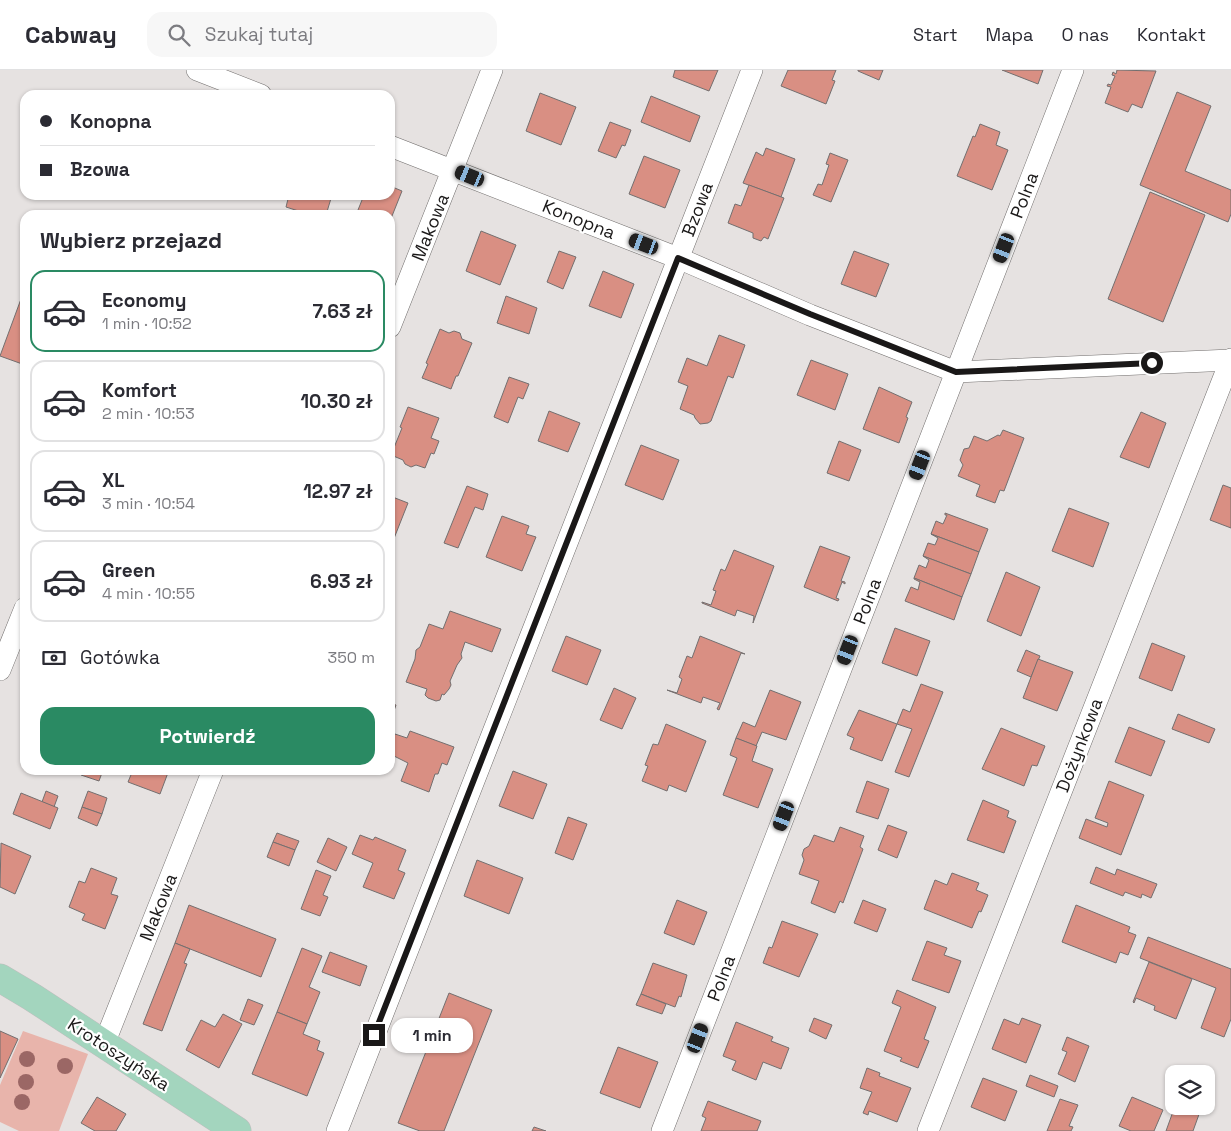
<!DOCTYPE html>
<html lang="pl">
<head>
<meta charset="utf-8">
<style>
  :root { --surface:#fff; --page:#f7f7f7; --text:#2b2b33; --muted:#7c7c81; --line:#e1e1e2; --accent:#2a8a63 }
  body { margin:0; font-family:"Space Grotesk",sans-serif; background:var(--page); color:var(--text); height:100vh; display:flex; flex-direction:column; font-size:19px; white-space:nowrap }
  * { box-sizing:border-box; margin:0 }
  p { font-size:16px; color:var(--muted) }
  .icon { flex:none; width:28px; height:28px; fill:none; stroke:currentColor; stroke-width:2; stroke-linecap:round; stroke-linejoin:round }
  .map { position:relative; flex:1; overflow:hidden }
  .details { position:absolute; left:20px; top:140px; width:375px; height:565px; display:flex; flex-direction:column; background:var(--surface); border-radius:15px; box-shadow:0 1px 4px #0004 }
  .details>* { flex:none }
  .top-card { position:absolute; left:20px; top:20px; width:375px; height:110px; border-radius:15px; box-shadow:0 1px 4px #0004; display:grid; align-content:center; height:110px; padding:0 20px; background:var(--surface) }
  .controls { position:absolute; left:1165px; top:995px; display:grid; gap:10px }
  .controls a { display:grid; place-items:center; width:50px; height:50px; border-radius:10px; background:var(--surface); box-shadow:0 1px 4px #0004; font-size:25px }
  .end { position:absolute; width:22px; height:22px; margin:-11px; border:6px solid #1a1818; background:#fff; box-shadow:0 0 0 2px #fff }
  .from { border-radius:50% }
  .bubble { position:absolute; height:35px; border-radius:15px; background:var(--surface); box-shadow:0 1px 4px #0004; font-size:16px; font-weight:800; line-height:35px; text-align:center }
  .car { position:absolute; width:15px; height:30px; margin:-15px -8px; border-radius:6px; box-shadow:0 0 4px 1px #0007; background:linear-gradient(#222 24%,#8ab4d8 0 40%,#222 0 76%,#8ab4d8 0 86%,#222 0) }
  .top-card b { display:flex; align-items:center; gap:18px; height:48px; font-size:19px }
  .top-card b+b { border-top:1px solid var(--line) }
  .top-card i { width:12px; height:12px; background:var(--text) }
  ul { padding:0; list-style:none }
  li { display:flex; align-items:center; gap:15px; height:82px; margin:0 10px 8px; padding:0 10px; border:2px solid var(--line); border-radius:15px }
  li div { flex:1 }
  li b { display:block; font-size:19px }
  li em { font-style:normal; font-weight:800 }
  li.on { border-color:var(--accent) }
  li>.icon { width:45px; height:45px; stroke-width:1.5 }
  h2 { padding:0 20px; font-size:22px; line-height:60px }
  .pay { display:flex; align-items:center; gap:12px; height:55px; padding:0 20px; font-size:19px }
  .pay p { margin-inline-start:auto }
  .button { display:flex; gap:10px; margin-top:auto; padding:10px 20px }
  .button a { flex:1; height:58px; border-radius:15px; background:var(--accent); color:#fff; font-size:20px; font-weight:800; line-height:58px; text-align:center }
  header { display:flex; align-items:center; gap:30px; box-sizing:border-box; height:70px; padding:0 25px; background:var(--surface); border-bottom:1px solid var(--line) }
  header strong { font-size:24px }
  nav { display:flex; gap:28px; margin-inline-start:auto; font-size:18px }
  .search { width:350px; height:45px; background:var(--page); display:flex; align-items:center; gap:12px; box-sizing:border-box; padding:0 18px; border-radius:15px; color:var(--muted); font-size:19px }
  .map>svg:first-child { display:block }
  .green { fill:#e8b4ab }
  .building { fill:#d98f83; stroke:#736f6f }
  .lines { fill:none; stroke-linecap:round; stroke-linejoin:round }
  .street-casing { stroke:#716e6d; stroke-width:22 }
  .primary-casing { stroke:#bfbebe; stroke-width:29 }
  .street { stroke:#fff; stroke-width:21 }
  .primary { stroke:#a3d5be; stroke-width:28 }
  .tree { fill:#9b6765 }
  .route { stroke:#1a1818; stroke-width:6 }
  .labels { text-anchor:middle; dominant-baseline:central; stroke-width:4.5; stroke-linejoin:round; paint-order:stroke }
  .street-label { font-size:18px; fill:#1a1818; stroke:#fff }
</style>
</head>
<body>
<header>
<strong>Cabway</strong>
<div class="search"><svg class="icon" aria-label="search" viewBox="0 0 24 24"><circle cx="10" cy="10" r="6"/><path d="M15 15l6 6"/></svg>Szukaj tutaj</div>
<nav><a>Start</a><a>Mapa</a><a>O nas</a><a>Kontakt</a></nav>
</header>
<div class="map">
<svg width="1231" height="1061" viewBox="0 0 1231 1061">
  <rect width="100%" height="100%" fill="#e6e2e1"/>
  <polygon class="green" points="23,961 88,984 59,1061 19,1061 0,1052 0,1015"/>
  <g class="building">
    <polygon points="675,0 718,0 709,21 673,7"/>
    <polygon points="788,0 836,0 832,10 835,11 826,34 781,16"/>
    <polygon points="858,0 883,0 879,10 858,1"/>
    <polygon points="1002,0 1043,0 1038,14"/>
    <polygon points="1117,0 1156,1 1142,38 1132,34 1128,42 1105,33 1111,17 1107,16 1108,14 1111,15 1115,6 1112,5 1113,2 1116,4"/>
    <polygon points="1177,22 1211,36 1185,101 1231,120 1231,144 1228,152 1140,115"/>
    <polygon points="540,23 576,37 561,75 526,61"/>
    <polygon points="651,26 700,46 690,72 641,52"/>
    <polygon points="610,52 631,60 625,76 622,75 616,88 598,81"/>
    <polygon points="980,54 1000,62 996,75 1008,80 992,120 957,106 973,66 975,67"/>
    <polygon points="766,78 795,89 781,127 743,113 756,82 763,86"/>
    <polygon points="830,83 848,90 831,132 813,125 818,114 822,115 829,95 826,94"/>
    <polygon points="644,86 680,100 665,138 629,124"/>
    <polygon points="749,115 784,128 768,169 764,167 761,171 753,168 753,163 728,153 735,134 741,136"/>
    <polygon points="390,116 402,121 390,151 390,145 356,145 364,125 390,125"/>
    <polygon points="1150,122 1205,145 1163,252 1108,229"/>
    <polygon points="282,125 332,125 326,145 311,145 286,137 288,129 281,127"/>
    <polygon points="481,161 516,175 500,215 466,201"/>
    <polygon points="559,181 576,187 563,219 547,212"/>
    <polygon points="854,181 889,194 876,227 841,214"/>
    <polygon points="603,201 634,214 621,248 589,236"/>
    <polygon points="506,226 537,238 529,264 497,253"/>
    <polygon points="21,229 25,231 25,295 0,286"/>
    <polygon points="440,259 449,263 454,261 460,263 462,269 472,273 458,306 456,306 451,319 422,308 428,294 426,293"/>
    <polygon points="719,265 745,275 733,308 728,306 711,351 708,353 700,354 695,348 694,345 680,339 688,316 678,312 687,288 707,296"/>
    <polygon points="811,290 848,304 835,340 797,325"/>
    <polygon points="509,307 529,314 523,329 518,327 508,353 494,347"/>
    <polygon points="879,317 912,332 906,347 908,348 899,373 863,359"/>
    <polygon points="408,337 439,348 431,368 439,371 434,384 431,383 425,398 416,395 411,397 405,394 403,390 391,385 402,358 400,357"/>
    <polygon points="549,341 580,353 568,382 538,371"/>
    <polygon points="1141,342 1166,353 1149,398 1120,387"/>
    <polygon points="1003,360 1024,368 1004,421 1000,420 995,433 976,426 980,415 958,406 963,395 960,390 964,379 969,378 974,366 987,371 998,365 1000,366"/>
    <polygon points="839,371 861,380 849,411 827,403"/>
    <polygon points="641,375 679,390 663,430 625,415"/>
    <polygon points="1223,415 1231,418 1231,458 1210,450"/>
    <polygon points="467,416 488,424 483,440 475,437 458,478 444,473"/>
    <polygon points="390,426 408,433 391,476 390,476"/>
    <polygon points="1069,438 1109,453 1093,497 1052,481"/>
    <polygon points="945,443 988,459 979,482 931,464 936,451 943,454 947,445 945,445"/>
    <polygon points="502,446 529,456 526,464 536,467 522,501 486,487"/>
    <polygon points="931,464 979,482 971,504 923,486 928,473 935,475 938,468"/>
    <polygon points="820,476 850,487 841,511 845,512 845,514 842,512 836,528 839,529 838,531 804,517"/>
    <polygon points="734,480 774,496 753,553 754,546 737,540 735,546 702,533 702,532 711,535 716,521 713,520 721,499 725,501"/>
    <polygon points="923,486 971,504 962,527 914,508 919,495 926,498 929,490"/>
    <polygon points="1006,502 1040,517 1021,566 987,551"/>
    <polygon points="914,508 962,527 954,550 905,531 911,517 918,520 920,512 914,509"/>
    <polygon points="450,541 501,559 492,582 465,572 461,584 462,588 457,595 450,611 451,615 449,619 444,625 442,624 440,630 436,631 428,628 425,625 427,619 406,612 415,589 416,580 420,577 429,554 443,559"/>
    <polygon points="895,558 930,571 917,606 882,593"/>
    <polygon points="566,566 601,580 587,615 552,601"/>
    <polygon points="700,566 745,584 741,583 719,640 717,639 720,633 703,627 701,633 667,620 677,623 682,609 679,607 687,586 692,588"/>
    <polygon points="1152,573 1185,586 1172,621 1139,608"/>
    <polygon points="1026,580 1040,586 1031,607 1017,601"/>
    <polygon points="1038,589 1073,602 1057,641 1023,628"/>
    <polygon points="921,614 943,622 909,707 895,702 912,659 897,654 903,639 910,642"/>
    <polygon points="614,618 636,628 622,659 600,650"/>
    <polygon points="770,620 801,632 786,670 762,662 756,676 736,668 743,652 755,657"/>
    <polygon points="390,633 396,635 390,652"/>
    <polygon points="859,640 897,654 882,691 850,679 854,668 847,665"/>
    <polygon points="1178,644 1215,659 1209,673 1172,659"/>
    <polygon points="666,654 706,671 686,722 669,715 667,721 642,711 648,696 645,695 653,674 658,675"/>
    <polygon points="1129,657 1165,671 1151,706 1115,692"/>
    <polygon points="1001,658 1045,676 1037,696 1032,695 1024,716 982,699"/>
    <polygon points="410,661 454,677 447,695 442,693 438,704 435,704 429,722 401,711 408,693 390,684 390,677 395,664 407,668"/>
    <polygon points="736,668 757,676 752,691 773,699 758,738 723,725 737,688 730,685"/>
    <polygon points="83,700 103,700 99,711 81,705"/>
    <polygon points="133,700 169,700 160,724 128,712"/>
    <polygon points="513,701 547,714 533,749 499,736"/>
    <polygon points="867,711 889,719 878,749 856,742"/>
    <polygon points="1109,711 1144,725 1121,785 1079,768 1086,749 1107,757 1108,753 1095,748"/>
    <polygon points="46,721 58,726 54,737 42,732"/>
    <polygon points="88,721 107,728 102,744 82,737"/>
    <polygon points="21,723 58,738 50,759 13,744"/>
    <polygon points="983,730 1009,741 1007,747 1016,751 1004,783 967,770"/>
    <polygon points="82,737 102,744 97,756 78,748"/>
    <polygon points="568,747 587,754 573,790 555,783"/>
    <polygon points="888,755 907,762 897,788 878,780"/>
    <polygon points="840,757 864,766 860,777 863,779 843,833 840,831 835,843 811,833 819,811 799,804 804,790 802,785 804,779 809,776 814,765 834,772"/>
    <polygon points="277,763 299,771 295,780 273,772"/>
    <polygon points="360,765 373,770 375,767 406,780 398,800 405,803 394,829 363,817 373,793 352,784"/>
    <polygon points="328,768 347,777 336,801 317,792"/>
    <polygon points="273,772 295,780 289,796 267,787"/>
    <polygon points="1,773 31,786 15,824 0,817"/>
    <polygon points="477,790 523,808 509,844 464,826"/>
    <polygon points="1096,797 1115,805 1117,799 1157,814 1151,828 1142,824 1141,828 1125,822 1123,826 1090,813"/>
    <polygon points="91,798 117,808 111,824 118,826 105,859 82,850 85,844 69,837 79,811 85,813"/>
    <polygon points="316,800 331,806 323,825 328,827 320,846 301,839"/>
    <polygon points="952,803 979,813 976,820 988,825 981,842 979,841 972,858 924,839 935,810 947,815"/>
    <polygon points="677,830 707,842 694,875 664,863"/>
    <polygon points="863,830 886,839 877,862 854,853"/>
    <polygon points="189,835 276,869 261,907 175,873"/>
    <polygon points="1076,835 1130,857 1128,862 1136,865 1128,885 1120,882 1116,893 1062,872"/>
    <polygon points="782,851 818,864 799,907 763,893 769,877 772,878"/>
    <polygon points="1148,867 1231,899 1231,949 1224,967 1201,958 1216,918 1140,888"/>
    <polygon points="927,871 947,878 944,885 961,891 949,923 912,910"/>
    <polygon points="175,873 190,879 184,893 187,894 162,961 143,954"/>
    <polygon points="302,878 322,886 309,917 320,922 307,954 277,942"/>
    <polygon points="330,882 367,896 360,916 322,902"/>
    <polygon points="1149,892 1192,909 1176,949 1154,940 1155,936 1136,928 1134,933 1133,932"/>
    <polygon points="653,893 687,905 681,927 679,926 675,937 641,924"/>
    <polygon points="897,920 936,937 924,969 929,971 918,998 900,991 902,988 884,981 901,937 892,933"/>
    <polygon points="449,923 492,940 444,1061 420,1061 398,1053"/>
    <polygon points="641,924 666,934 662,944 636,935"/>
    <polygon points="248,929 263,935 254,955 240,950"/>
    <polygon points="277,942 307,954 303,964 320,971 317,980 324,983 307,1026 252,1004"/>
    <polygon points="223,944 242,954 219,998 186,980 201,950 215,957"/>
    <polygon points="814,948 832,955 826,969 809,961"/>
    <polygon points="1022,948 1041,955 1026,993 992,979 1004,949 1019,955"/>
    <polygon points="736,952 773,967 771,971 789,978 781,999 763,992 756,1010 732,1000 736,991 723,986"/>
    <polygon points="0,961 18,969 0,1008"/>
    <polygon points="1067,967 1089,976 1075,1012 1058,1004 1067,982 1062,980"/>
    <polygon points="618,977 658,992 640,1038 600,1023"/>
    <polygon points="867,998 880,1003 879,1006 911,1018 897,1052 869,1041 868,1045 863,1043 872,1022 860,1018"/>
    <polygon points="1030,1005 1058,1016 1054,1027 1026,1016"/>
    <polygon points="983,1008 1017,1021 1005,1051 971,1037"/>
    <polygon points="97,1027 126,1044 116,1061 95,1061 81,1053"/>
    <polygon points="1132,1027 1163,1040 1154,1061 1131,1061 1119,1056"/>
    <polygon points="1060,1029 1078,1035 1069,1056 1073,1057 1071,1061 1047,1061"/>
    <polygon points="708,1031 761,1051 757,1061 701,1061 706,1048 702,1046"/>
    <polygon points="1175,1036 1202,1036 1193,1061 1166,1061"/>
    <polygon points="534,1057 546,1061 532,1061"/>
  </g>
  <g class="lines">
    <defs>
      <g id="street">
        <polyline points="197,0 261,25"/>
        <polyline points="390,76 678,188 810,245 956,302 1231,290"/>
        <polyline points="390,257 492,0"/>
        <polyline points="0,600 25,538"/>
        <polyline points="104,974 213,700"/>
        <polyline points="337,1061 752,0"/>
        <polyline points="662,1061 1073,0"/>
        <polyline points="928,1061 1231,289"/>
      </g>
      <polyline id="primary" points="0,908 32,927 237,1061"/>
    </defs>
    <use href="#street" class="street-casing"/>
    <use href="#primary" class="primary-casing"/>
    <use href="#street" class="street"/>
    <use href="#primary" class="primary"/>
  </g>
  <g class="tree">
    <circle cx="27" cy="989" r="8"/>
    <circle cx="65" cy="996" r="8"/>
    <circle cx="26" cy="1012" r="8"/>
    <circle cx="22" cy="1032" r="8"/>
  </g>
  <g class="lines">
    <polyline class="route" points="374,965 678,188 810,244 956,302 1152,293"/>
  </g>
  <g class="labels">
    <g class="street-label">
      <text transform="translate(1024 125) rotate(-69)">Polna</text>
      <text transform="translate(697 139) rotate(-69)">Bzowa</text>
      <text transform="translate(579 149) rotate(22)">Konopna</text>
      <text transform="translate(430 157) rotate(-68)">Makowa</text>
      <text transform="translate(867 531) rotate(-69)">Polna</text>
      <text transform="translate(1079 675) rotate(-69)">Dożynkowa</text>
      <text transform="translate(158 837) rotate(-68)">Makowa</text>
      <text transform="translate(721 908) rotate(-69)">Polna</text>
      <text transform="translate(119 984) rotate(33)">Krotoszyńska</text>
    </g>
  </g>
</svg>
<div class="controls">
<a><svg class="icon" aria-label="layers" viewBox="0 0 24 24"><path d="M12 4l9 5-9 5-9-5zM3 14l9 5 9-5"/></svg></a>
</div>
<i class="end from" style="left:1152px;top:293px"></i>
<i class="end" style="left:374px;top:965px"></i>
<div class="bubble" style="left:391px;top:948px;width:82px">1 min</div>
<i class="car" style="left:470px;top:106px;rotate:292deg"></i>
<i class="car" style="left:644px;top:174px;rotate:291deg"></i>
<i class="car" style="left:1004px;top:178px;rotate:201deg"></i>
<i class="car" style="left:920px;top:395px;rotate:201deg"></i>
<i class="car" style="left:848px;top:580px;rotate:201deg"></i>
<i class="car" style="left:784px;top:746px;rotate:201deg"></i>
<i class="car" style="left:698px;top:968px;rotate:21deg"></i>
<div class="top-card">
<b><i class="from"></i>Konopna</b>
<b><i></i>Bzowa</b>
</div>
<section class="details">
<h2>Wybierz przejazd</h2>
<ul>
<li class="on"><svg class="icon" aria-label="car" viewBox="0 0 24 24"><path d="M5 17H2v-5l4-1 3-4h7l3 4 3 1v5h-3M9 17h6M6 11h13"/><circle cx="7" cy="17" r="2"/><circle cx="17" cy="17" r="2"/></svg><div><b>Economy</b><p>1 min · 10:52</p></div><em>7.63 zł</em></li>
<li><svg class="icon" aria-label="car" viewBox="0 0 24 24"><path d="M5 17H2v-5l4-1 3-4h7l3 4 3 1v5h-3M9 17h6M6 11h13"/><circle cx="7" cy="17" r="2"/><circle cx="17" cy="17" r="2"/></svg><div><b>Komfort</b><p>2 min · 10:53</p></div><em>10.30 zł</em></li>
<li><svg class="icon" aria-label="car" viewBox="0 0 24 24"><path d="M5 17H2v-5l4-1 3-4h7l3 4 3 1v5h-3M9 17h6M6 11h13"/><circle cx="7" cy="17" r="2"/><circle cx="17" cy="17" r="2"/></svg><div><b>XL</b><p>3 min · 10:54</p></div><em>12.97 zł</em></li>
<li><svg class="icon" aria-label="car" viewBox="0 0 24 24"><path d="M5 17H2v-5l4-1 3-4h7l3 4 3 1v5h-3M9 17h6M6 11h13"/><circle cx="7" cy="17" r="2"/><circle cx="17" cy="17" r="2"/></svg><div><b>Green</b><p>4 min · 10:55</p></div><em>6.93 zł</em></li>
</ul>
<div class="pay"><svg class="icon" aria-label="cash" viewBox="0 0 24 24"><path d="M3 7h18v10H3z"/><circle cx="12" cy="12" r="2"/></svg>Gotówka<p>350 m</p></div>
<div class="button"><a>Potwierdź</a></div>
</section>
</div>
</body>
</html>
